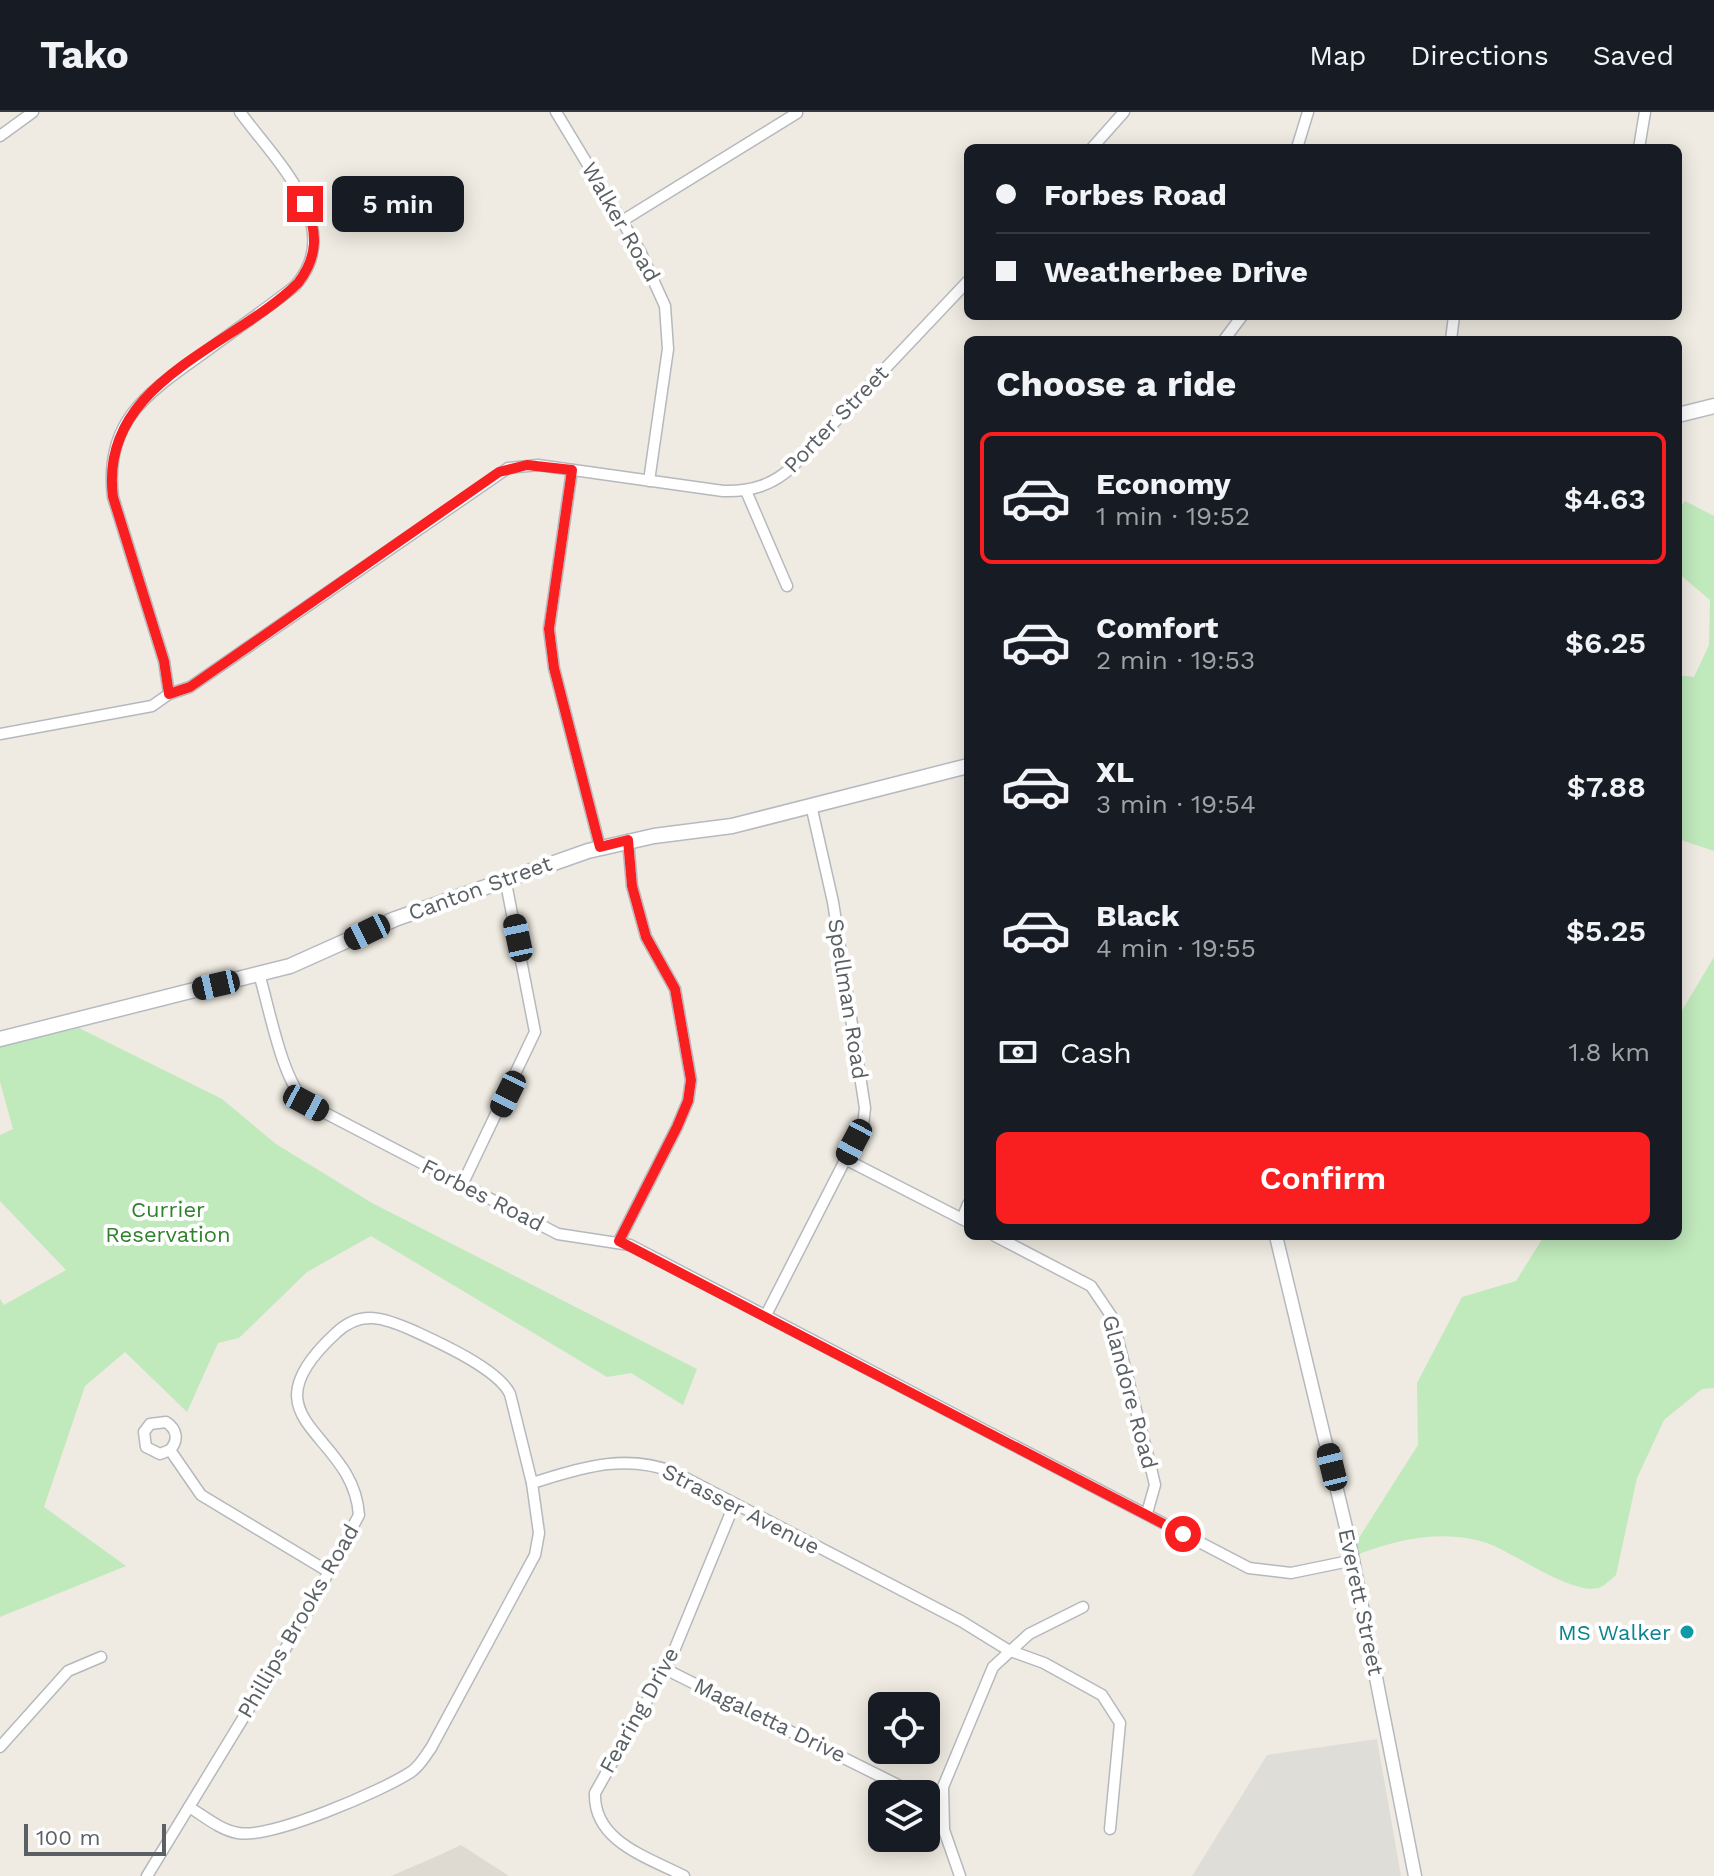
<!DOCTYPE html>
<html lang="en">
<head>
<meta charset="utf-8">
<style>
  :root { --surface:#171b24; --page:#20242c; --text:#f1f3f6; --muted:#9ea1a6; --line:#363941; --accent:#f91e1f }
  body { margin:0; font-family:"Work Sans",sans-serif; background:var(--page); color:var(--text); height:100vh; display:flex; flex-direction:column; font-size:30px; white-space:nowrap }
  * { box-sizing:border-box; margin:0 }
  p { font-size:26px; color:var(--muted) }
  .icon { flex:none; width:44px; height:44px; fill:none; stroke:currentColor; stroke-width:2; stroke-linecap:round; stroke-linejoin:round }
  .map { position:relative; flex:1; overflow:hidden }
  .panel { position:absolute; left:964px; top:224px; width:718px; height:904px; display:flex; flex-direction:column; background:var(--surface); border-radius:12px; box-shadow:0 4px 20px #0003 }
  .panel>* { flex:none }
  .banner { position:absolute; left:964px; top:32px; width:718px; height:176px; border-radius:12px; box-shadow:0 4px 20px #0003; display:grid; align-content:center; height:176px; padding:0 32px; background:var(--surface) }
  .tools { position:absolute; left:868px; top:1580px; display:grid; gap:16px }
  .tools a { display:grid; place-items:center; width:72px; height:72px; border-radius:12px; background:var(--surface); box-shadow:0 4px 20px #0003; font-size:40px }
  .scale { position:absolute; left:24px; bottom:20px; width:142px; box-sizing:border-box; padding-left:8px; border:4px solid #5a6064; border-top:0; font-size:22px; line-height:28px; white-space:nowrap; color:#5a6064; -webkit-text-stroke:6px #fff; paint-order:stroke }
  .end { position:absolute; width:36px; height:36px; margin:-18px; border:10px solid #f91e1f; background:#fff; box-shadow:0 0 0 4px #fff }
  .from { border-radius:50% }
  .bubble { position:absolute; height:56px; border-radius:12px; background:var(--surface); box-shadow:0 4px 20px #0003; font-size:26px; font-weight:600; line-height:56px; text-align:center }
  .car { position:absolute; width:24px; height:48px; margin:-24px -12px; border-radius:10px; box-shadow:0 0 6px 2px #0007; background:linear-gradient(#222 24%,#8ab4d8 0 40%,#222 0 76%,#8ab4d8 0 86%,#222 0) }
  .banner b { display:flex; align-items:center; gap:28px; height:76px; font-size:30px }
  .banner b+b { border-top:2px solid var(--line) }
  .banner i { width:20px; height:20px; background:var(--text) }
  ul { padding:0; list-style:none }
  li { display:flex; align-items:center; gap:24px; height:132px; margin:0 16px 12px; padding:0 16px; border:4px solid transparent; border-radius:12px }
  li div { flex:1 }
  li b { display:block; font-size:30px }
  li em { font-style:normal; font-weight:600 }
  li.active { border-color:var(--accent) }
  li>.icon { width:72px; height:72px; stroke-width:1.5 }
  h2 { padding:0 32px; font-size:36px; line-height:96px }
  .pay { display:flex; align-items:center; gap:20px; height:88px; padding:0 32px; font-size:30px }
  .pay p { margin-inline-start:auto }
  .button { display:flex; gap:16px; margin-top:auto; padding:16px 32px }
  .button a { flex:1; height:92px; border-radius:12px; background:var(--accent); color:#fff; font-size:32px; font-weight:600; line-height:92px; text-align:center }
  header { display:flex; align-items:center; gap:48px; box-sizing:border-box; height:112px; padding:0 40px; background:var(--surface); border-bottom:2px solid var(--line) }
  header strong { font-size:38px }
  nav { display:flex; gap:44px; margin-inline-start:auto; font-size:28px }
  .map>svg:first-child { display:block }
  .industrial { fill:#dfddd7 }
  .education { fill:#dedad1 }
  .green { fill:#c0e9bc }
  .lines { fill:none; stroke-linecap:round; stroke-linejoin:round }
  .minor-casing { stroke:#b5b9be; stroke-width:13 }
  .tertiary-casing { stroke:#b5b9be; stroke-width:15 }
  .secondary-casing { stroke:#b6bac0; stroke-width:17 }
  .minor { stroke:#fff; stroke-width:10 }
  .tertiary { stroke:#fff; stroke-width:12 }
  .secondary { stroke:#fff; stroke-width:14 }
  .route { stroke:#f91e1f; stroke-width:10 }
  .culture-dot { fill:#0f9aa8; stroke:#fff; stroke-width:3 }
  .labels { text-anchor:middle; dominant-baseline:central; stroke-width:8; stroke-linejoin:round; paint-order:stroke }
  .street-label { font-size:22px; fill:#5a6064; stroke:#fff }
  .park-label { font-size:22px; fill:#2f822c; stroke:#fff }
  .culture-label { font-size:22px; fill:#0d838f; stroke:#fff; text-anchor:end }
</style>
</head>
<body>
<header>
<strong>Tako</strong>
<nav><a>Map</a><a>Directions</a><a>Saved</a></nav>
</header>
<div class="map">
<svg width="1714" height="1764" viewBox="0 0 1714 1764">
  <rect width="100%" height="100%" fill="#efebe2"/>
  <polygon class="industrial" points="1377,1627 1401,1764 1192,1764 1267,1643"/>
  <polygon class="education" points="461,1733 509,1764 391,1764 433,1746"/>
  <g class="green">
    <polygon points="1685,389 1714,404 1714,739 1678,727 1678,563 1694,565 1709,533 1710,488 1678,461 1678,397"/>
    <path d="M 1714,845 L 1714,1276 L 1702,1277 L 1664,1308 L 1637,1366 L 1616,1463 C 1611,1467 1606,1472 1601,1475 C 1576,1486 1513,1440 1487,1431 C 1444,1417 1399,1427 1359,1442 L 1357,1429 L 1418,1333 L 1417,1271 L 1462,1185 L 1516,1169 L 1544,1124 L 1678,1124 L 1678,905 Z"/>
    <polygon points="79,916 222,987 276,1032 372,1091 697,1257 683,1293 631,1261 607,1265 371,1124 307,1160 239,1226 218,1231 187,1300 125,1240 85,1274 44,1395 126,1454 0,1505 0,1187 4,1193 66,1158 0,1089 0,1023 13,1017 0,970 0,934"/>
  </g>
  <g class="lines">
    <defs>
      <g id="minor">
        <polyline points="556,0 640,139 665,194 668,237 649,369"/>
        <polyline points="0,24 33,0"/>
        <polyline points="1092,36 1124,0"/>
        <polyline points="1297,36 1308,0"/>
        <polyline points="1639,36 1645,0"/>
        <polyline points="622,109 797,1"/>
        <polyline points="1224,228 1242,204"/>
        <polyline points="1451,228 1454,204"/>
        <polyline points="572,358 549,517 554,556 600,735"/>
        <polyline points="746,379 787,474"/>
        <path d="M 169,582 L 190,575 L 508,356 L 538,353 L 723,379 C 751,380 773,373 793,354 L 968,169"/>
        <path d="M 0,622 L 152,594 L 169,582 L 164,549 L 113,385 C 104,310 146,282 201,243 C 232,220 265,198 295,174 C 348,115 274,47 240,0"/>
        <path d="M 259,862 C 270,898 281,965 306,991 L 558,1122 L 630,1133 L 1249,1456 L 1291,1461 L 1354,1448"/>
        <polyline points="845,1047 968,1110"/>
        <polyline points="462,1073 535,920 505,766"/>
        <polyline points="962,1107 968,1092"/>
        <polyline points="995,1124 1091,1174 1112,1205 1151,1356 1155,1373 1147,1401"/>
        <polyline points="619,1129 677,1015 688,989 691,968 675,877 646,825 632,774 628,728"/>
        <polyline points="766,1203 863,1013 865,996 833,790 811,693"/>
        <path d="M 170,1338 L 160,1342 L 146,1335 L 144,1320 L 150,1312 L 166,1310 C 177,1317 179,1328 170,1338 L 201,1383 L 329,1460"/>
        <polyline points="665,1557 916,1682"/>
        <polyline points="0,1635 68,1559 101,1545"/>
        <polyline points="926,1686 941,1692"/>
        <path d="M 189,1695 C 204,1704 220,1718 238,1721 C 271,1727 382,1679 411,1660 C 420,1654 425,1644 431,1636 L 535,1443 L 539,1421 L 532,1371 C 582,1356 623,1341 674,1360 L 961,1509 L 1008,1538 L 1044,1551 L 1102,1583 L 1120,1611 L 1110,1717"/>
        <path d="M 147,1764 L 304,1506 L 359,1403 C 353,1318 239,1310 336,1221 C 361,1197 385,1206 414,1219 C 440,1231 498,1257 510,1282 L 532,1371"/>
        <path d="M 684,1764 C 647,1745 593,1729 595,1681 L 671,1546 L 734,1393"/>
        <polyline points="960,1764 944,1718 943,1675 993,1555 1029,1522 1083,1495"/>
      </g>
      <polyline id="tertiary" points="1276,1124 1349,1428 1415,1764"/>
      <g id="secondary">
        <polyline points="1678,303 1714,294"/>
        <polyline points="0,927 290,854 395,807 588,739 654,724 732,714 968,654"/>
      </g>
    </defs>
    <use href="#minor" class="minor-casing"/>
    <use href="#tertiary" class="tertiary-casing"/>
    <use href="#secondary" class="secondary-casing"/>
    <use href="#minor" class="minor"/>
    <use href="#tertiary" class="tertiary"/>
    <use href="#secondary" class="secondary"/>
  </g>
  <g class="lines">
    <path class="route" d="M 305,92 C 318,120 318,145 298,171 C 232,236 98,270 113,385 L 164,549 L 169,582 L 190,575 L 499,360 L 527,353 L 572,358 L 549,517 L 554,556 L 600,735 L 628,728 L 632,774 L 646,825 L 675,877 L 691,968 L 688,989 L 677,1015 L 619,1129 L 1183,1422"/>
  </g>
  <circle class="culture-dot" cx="1687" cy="1520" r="8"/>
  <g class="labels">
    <g class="street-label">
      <text transform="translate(621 110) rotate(60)">Walker Road</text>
      <text transform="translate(836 307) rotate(-46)">Porter Street</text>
      <text transform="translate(480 776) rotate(-20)">Canton Street</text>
      <text transform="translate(848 887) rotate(81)">Spellman Road</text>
      <text transform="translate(483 1083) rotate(27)">Forbes Road</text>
      <text transform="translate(1130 1280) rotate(75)">Glandore Road</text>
      <text transform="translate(741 1397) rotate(27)">Strasser Avenue</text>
      <text transform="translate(1361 1490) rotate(78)">Everett Street</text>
      <text transform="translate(298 1509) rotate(-60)">Phillips Brooks Road</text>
      <text transform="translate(639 1598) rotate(-61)">Fearing Drive</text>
      <text transform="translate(770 1608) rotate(26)">Magaletta Drive</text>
    </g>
    <g class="park-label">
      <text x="168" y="1097">Currier<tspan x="168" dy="25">Reservation</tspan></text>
    </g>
    <g class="culture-label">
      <text x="1671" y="1520">MS Walker</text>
    </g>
  </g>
</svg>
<div class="tools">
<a><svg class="icon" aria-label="locate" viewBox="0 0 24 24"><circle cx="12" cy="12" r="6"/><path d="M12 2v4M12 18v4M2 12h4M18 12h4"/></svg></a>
<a><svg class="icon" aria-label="layers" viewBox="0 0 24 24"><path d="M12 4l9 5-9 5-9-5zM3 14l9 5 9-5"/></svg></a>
</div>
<div class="scale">100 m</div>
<i class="end from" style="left:1183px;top:1422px"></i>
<i class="end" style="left:305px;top:92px"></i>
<div class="bubble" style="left:332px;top:64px;width:132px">5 min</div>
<i class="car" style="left:367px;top:820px;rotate:244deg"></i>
<i class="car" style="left:518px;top:826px;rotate:348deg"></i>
<i class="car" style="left:216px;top:873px;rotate:257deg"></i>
<i class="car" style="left:508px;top:982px;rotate:206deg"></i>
<i class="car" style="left:306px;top:991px;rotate:118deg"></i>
<i class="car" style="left:854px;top:1030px;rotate:208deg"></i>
<i class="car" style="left:1332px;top:1355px;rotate:346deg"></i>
<div class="banner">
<b><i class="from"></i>Forbes Road</b>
<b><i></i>Weatherbee Drive</b>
</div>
<section class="panel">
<h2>Choose a ride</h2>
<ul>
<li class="active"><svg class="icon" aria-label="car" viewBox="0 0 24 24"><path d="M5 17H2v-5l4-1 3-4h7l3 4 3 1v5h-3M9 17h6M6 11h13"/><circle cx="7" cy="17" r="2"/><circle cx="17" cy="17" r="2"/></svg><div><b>Economy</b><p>1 min · 19:52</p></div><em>$4.63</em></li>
<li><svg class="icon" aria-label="car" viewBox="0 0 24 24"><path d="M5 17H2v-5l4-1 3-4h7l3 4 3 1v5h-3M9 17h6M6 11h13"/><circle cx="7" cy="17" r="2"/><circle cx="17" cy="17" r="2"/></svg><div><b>Comfort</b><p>2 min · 19:53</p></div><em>$6.25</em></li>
<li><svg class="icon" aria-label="car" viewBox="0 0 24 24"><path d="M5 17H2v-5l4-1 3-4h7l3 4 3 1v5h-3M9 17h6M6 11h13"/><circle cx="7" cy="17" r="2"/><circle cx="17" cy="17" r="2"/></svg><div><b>XL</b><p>3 min · 19:54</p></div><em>$7.88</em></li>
<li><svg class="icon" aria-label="car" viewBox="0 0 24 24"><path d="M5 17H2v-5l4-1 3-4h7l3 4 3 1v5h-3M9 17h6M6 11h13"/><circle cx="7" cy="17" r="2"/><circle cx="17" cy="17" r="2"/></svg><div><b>Black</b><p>4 min · 19:55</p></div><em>$5.25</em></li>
</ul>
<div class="pay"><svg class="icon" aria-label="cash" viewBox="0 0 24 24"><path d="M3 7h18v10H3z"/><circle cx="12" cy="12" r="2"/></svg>Cash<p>1.8 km</p></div>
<div class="button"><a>Confirm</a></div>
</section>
</div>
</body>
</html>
